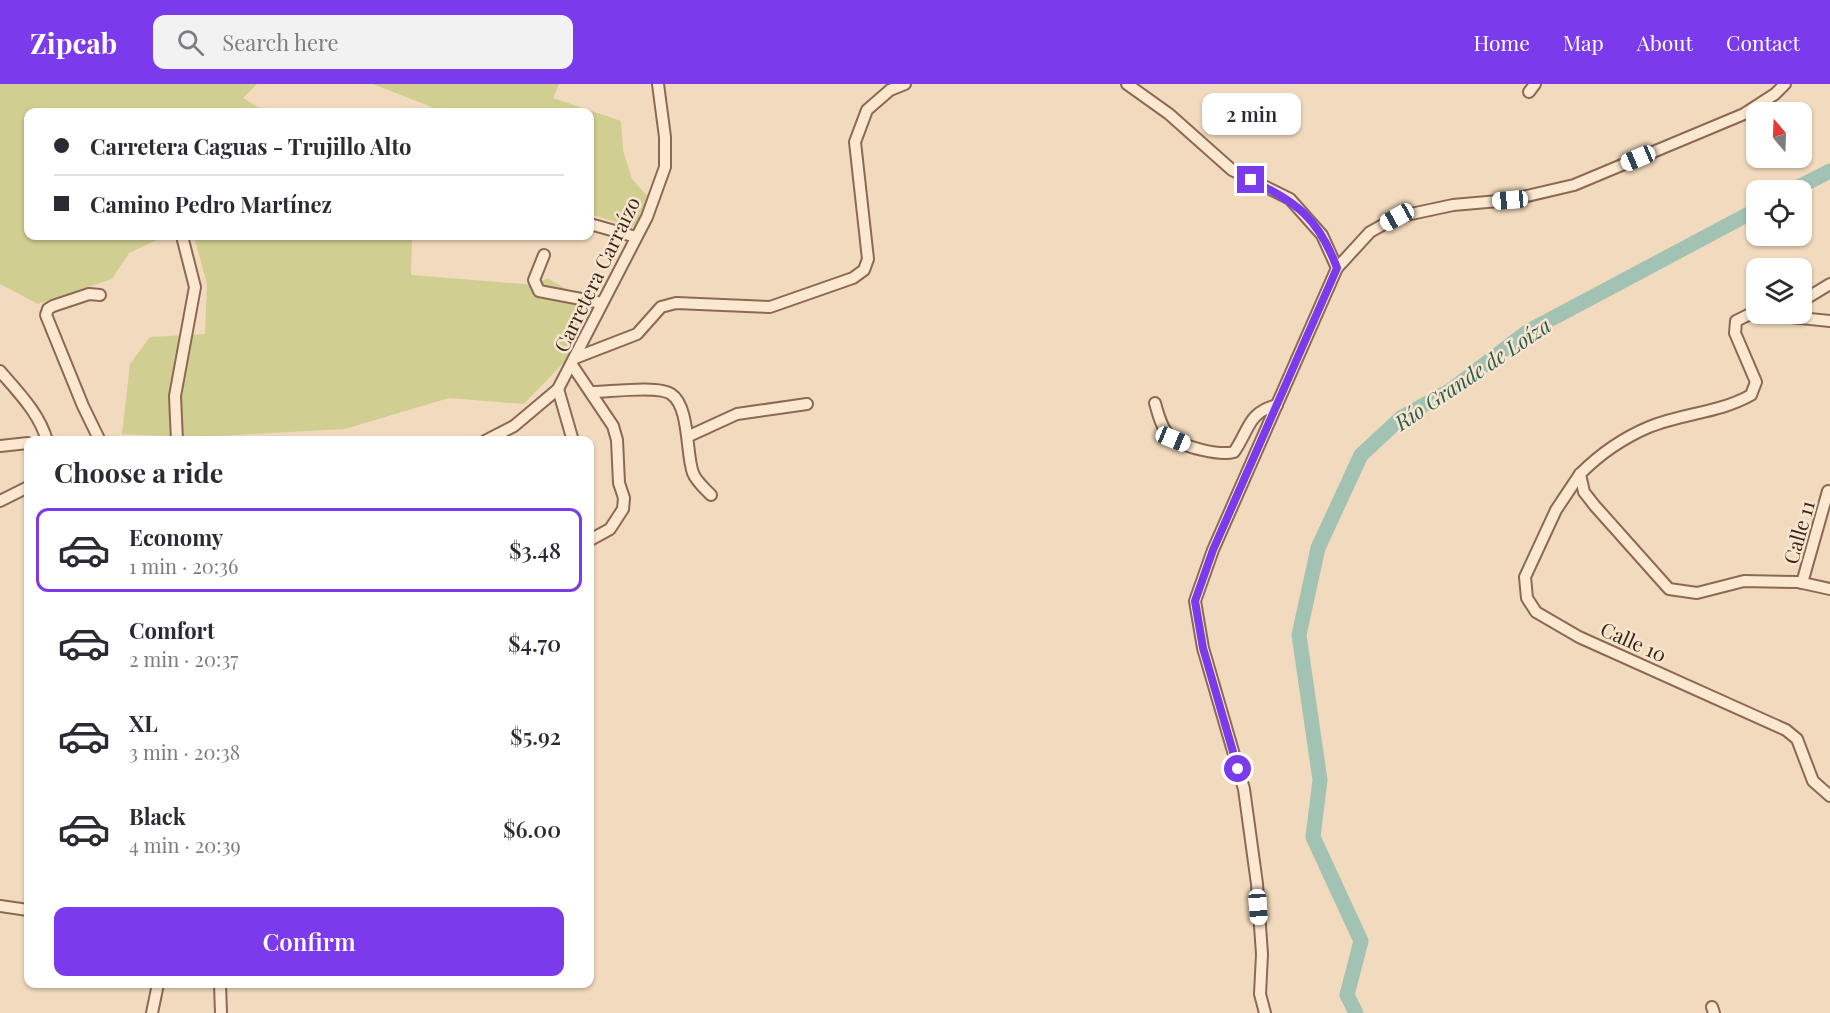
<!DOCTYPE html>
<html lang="en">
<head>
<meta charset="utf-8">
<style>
  :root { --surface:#fff; --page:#f2f2f3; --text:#2b2b33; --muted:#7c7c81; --line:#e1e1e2; --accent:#7c3aed }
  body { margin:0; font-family:"Playfair Display",serif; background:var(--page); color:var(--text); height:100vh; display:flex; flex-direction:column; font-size:22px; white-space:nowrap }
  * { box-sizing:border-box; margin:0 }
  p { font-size:20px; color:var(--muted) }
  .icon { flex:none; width:33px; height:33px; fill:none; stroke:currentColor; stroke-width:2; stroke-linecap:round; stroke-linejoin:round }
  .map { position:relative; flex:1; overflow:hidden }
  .panel { position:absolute; left:24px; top:352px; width:570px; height:552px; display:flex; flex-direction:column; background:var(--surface); border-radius:12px; box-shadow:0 2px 4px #0004 }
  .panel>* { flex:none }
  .banner { position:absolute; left:24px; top:24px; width:570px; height:132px; border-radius:12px; box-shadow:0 2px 4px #0004; display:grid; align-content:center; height:132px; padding:0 30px; background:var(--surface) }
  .needle { width:39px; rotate:341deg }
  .tools { position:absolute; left:1746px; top:18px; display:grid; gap:12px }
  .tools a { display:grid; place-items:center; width:66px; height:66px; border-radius:12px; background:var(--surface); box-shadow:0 2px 4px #0004; font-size:30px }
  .end { position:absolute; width:27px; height:27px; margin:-14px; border:8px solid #7c3aed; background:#fff; box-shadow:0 0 0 3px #fff }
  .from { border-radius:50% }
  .bubble { position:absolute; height:42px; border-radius:12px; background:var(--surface); box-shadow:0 2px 4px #0004; font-size:20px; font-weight:600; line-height:42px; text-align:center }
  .car { position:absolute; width:18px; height:36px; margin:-18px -9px; border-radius:8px; box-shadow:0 0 4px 2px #0007; background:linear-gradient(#fff 24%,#345 0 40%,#fff 0 76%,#345 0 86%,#fff 0) }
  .banner b { display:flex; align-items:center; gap:21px; height:57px; font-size:22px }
  .banner b+b { border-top:2px solid var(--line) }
  .banner i { width:15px; height:15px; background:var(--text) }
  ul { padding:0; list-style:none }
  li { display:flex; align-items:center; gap:18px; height:84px; margin:0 12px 9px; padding:0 18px; border:3px solid transparent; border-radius:12px }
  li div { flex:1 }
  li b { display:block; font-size:22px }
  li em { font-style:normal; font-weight:600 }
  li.active { border-color:var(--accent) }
  li>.icon { width:54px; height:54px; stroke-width:1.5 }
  h2 { padding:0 30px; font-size:27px; line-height:72px }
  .primary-button { display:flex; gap:12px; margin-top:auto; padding:12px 30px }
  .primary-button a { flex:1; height:69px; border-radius:12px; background:var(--accent); color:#fff; font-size:24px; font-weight:600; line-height:69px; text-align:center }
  header { display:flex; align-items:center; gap:36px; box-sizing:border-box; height:84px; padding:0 30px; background:var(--accent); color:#fff }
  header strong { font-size:28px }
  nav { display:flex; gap:33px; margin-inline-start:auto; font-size:21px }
  .search { width:420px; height:54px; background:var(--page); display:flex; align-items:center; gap:15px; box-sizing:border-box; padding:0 21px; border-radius:12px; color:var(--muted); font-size:22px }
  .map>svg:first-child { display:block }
  .green { fill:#d1ce91 }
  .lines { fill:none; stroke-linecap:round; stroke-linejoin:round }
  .river { stroke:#a2c3b4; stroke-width:15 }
  .minor-casing { stroke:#8b6955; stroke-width:14 }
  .minor { stroke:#fce8d1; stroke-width:10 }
  .route { stroke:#7c3aed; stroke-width:8 }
  .labels { text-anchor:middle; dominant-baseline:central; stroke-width:5; stroke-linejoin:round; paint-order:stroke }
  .street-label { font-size:20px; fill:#39251b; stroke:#f8e5ce }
  .water-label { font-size:21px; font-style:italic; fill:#295b4f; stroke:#f8e5ce }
</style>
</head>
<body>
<header>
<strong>Zipcab</strong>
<div class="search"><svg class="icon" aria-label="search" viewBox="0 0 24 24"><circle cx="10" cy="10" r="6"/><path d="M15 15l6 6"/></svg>Search here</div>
<nav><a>Home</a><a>Map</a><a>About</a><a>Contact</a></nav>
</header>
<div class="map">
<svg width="1830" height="929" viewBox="0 0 1830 929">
  <rect width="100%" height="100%" fill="#f2dabe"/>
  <g class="green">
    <polygon points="0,0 257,0 243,14 266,28 28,28 28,152 165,152 129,169 112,195 38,220 0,200"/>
    <polygon points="373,0 559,0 553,14 621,37 623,66 632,95 649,114 638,145 590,130 590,28 444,28"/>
    <polygon points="194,152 412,152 411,191 536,201 547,194 575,210 589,225 569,273 524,320 449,314 345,345 197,353 122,350 130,280 150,253 205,250 207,200"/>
  </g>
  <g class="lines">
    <g class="river">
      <polyline points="1793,106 1830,87"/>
      <polyline points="1356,929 1347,911 1361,857 1313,753 1320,696 1299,551 1318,464 1361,371 1402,333 1451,306 1527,248 1756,126"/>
    </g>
    <defs>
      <g id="minor">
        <polyline points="1127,0 1169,30 1232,86 1290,115 1322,151 1337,184"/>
        <polyline points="1529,8 1535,0"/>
        <polyline points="590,140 636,153"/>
        <polyline points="544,171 534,196 539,207 602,219"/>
        <polyline points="100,211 89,210 53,222 48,225 46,231 83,322 100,357"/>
        <polyline points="1802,217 1830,200"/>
        <path d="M 1830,237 L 1752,229 L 1736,237 L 1735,249 L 1756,298 L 1751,311 C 1719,329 1683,329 1649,343 C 1623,354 1600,370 1580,390 L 1584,408 L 1595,422 L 1669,505 L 1697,509 L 1744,497 L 1798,498 L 1830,505"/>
        <polyline points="575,274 637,250 661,223 676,219 770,223 853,194 864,186 868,175 855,58 867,26 890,6 905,0"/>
        <polyline points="572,281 613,342 617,356 619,399 624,414 623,425 610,445 590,456"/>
        <path d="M 0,287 C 18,308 40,330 47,357"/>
        <polyline points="558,305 573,357"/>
        <path d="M 592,308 C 609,308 658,301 671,310 C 690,322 686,372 693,389 C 696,397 705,405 711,411"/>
        <path d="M 1155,319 C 1158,330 1162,346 1171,353 C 1182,363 1220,372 1234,368 C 1250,345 1247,329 1277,321"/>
        <polyline points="689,352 737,330 807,320"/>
        <polyline points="177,357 175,312 195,203 182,152"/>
        <polyline points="485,357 514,342 558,305 647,133 665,83 665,53 658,0"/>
        <polyline points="0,362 28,359"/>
        <polyline points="1580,390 1556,426 1525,493 1527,514 1536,528 1579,553 1786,646 1797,655 1813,697 1830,712"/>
        <polyline points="0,417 28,403"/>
        <polyline points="1802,499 1828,407"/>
        <polyline points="0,822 28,826"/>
        <polyline points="220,900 221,929"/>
        <polyline points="1712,923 1714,929"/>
        <polyline points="152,929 158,900"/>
        <polyline points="1265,929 1260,910 1262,870 1257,800 1244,705 1203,564 1195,517 1213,466 1337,184 1370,148 1397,133 1453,121 1510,116 1574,101 1744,30 1775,10 1785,0"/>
      </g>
    </defs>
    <use href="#minor" class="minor-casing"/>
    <use href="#minor" class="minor"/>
  </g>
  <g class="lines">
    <path class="route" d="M 1238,685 L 1203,564 L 1195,517 L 1213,466 L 1337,184 C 1318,133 1297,119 1251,96"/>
  </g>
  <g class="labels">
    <g class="street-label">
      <text transform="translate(596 190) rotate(-64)">Carretera Carraízo</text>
      <text transform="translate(1798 448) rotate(-74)">Calle 11</text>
      <text transform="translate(1634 557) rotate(24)">Calle 10</text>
    </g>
    <g class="water-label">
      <text transform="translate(1472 289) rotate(-34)">Río Grande de Loíza</text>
    </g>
  </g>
</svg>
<div class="tools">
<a><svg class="needle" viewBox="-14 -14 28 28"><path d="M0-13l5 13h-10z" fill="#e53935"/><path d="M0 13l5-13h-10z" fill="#7c7c81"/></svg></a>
<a><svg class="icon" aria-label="locate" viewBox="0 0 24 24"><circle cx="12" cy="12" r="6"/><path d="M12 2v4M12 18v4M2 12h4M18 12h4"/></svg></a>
<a><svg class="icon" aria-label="layers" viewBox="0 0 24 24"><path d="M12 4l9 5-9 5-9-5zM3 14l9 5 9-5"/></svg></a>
</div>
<i class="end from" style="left:1238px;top:685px"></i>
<i class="end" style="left:1251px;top:96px"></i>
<div class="bubble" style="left:1202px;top:9px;width:99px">2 min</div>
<i class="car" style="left:1638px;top:74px;rotate:247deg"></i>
<i class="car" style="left:1510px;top:116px;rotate:265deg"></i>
<i class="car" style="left:1397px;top:133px;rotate:241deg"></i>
<i class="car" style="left:1173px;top:355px;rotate:112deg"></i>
<i class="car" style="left:1258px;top:823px;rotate:176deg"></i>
<div class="banner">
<b><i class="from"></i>Carretera Caguas - Trujillo Alto</b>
<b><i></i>Camino Pedro Martínez</b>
</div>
<section class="panel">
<h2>Choose a ride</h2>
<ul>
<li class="active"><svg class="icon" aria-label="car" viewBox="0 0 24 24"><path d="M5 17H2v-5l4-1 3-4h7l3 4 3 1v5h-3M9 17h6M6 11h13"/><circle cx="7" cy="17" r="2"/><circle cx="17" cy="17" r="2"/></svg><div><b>Economy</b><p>1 min · 20:36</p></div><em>$3.48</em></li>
<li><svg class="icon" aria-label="car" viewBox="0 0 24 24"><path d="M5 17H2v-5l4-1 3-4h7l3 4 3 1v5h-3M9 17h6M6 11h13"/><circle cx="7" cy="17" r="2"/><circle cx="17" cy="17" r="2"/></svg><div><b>Comfort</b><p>2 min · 20:37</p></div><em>$4.70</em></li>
<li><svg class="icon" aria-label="car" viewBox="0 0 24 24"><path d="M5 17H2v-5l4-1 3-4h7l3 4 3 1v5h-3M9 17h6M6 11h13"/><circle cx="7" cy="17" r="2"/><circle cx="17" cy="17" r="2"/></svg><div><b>XL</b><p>3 min · 20:38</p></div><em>$5.92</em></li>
<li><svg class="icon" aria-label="car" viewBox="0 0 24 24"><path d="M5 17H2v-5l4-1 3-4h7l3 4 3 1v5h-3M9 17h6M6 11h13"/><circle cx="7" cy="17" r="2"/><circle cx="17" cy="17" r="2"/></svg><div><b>Black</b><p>4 min · 20:39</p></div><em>$6.00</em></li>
</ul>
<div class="primary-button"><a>Confirm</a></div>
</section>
</div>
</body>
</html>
